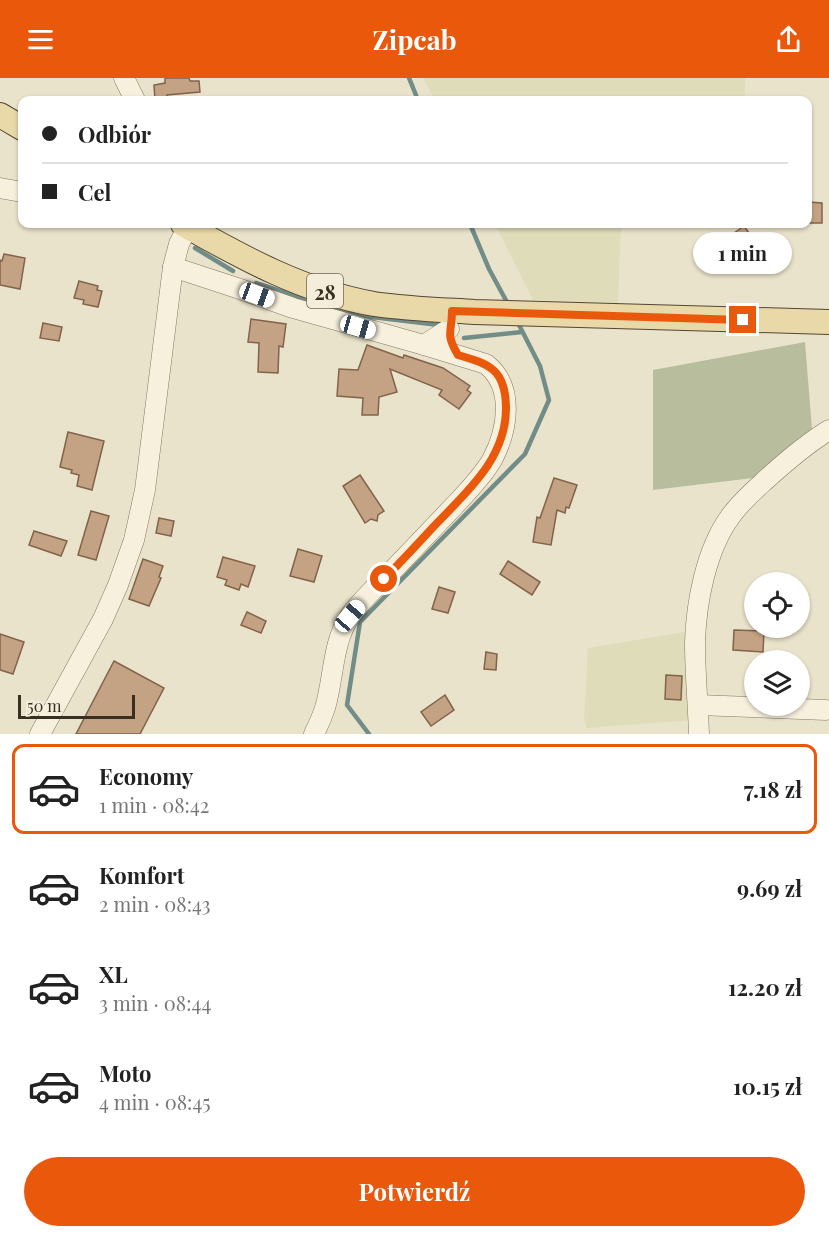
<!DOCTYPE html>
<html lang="pl">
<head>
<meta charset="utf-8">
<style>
  :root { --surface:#fff; --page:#f2f2f2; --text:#222; --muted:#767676; --line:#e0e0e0; --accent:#ea580c }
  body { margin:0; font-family:"Playfair Display",serif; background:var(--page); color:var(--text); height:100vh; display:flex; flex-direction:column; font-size:22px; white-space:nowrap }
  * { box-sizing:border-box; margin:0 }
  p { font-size:20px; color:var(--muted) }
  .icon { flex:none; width:33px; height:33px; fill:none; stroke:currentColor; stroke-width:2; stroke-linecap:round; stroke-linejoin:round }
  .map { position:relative; height:656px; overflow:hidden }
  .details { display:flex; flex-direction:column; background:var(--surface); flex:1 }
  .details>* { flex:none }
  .top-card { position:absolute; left:18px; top:18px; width:794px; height:132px; border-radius:12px; box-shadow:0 2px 4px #0004; display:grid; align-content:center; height:132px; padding:0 24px; background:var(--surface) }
  .buttons { position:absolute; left:744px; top:494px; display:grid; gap:12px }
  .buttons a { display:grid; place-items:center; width:66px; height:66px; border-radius:50%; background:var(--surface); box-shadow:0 2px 4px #0004; font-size:30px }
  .scale { position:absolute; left:18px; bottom:15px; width:117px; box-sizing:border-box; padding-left:6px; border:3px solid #382e22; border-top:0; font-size:16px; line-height:21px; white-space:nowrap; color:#382e22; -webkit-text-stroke:4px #f3edda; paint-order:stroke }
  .end { position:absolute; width:27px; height:27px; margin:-14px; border:8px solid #ea580c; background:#fff; box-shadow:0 0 0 3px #fff }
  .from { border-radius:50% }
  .bubble { position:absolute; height:42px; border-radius:21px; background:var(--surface); box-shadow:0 2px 4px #0004; font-size:20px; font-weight:700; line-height:42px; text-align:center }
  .car { position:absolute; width:18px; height:36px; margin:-18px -9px; border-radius:8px; box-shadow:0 0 4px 2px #0007; background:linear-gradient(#fff 24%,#345 0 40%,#fff 0 76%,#345 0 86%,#fff 0) }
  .top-card b { display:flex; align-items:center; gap:21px; height:57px; font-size:22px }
  .top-card b+b { border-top:2px solid var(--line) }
  .top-card i { width:15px; height:15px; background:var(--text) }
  ul { padding:10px 0 0; list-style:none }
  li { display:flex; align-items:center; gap:18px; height:90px; margin:0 12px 9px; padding:0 12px; border:3px solid transparent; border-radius:12px }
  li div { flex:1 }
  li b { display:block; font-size:22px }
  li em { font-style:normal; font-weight:700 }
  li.current { border-color:var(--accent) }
  li>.icon { width:54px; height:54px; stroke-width:1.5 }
  .action { display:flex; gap:12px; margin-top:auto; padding:12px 24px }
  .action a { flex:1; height:69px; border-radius:36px; background:var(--accent); color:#fff; font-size:24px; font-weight:700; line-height:69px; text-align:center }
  header { display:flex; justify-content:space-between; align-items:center; height:78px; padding:0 24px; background:var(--accent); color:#fff; font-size:27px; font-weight:700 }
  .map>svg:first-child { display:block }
  .farmland { fill:#dfdcb9 }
  .cemetery { fill:#b8be9d }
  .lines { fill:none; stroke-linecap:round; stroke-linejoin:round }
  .stream { stroke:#728d88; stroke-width:4.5 }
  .building { fill:#c4a385; stroke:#826349; stroke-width:1.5 }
  .minor-casing { stroke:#867761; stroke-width:21 }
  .major-casing { stroke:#544534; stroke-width:26 }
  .minor { stroke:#f6f0dd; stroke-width:20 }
  .major { stroke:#e9d8a8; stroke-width:24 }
  .route { stroke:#ea580c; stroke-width:8 }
  .labels { text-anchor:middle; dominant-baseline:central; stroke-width:4.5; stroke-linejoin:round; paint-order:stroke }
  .shield { fill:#f3edda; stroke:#706759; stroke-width:1.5 }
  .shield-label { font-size:20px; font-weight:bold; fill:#382e22 }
</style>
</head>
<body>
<header><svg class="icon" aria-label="menu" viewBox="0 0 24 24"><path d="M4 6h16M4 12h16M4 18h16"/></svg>Zipcab<svg class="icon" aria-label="share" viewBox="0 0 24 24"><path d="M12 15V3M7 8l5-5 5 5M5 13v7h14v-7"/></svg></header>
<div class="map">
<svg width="829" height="656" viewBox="0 0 829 656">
  <rect width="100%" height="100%" fill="#eae3cb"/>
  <g class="farmland">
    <polygon points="423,0 745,0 745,22 435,22"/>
    <polygon points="495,146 621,146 618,225 533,222"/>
    <polygon points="690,553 692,642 587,650 584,641 588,570"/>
  </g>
  <polygon class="cemetery" points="805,264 812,351 753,400 653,412 653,292"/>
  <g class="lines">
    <g class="stream">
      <polyline points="409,0 418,22"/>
      <polyline points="470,146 489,191 509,228"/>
      <polyline points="195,170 233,193"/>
      <polyline points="256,205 348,235 372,239 439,247"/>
      <polyline points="464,260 522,254"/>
      <polyline points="369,656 347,627 360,544 525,376 549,322 540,288 517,243"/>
    </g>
  </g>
  <g class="building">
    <polygon points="165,0 189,0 190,3 199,3 200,14 167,17 167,22 155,22 154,7 165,5"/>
    <polygon points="808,124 822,125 822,145 808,145"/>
    <polygon points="744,148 766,179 746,194 723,163"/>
    <polygon points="4,176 25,180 20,211 0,207 0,182 2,183"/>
    <polygon points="79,203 98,208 97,212 102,213 98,229 83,226 84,222 74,220"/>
    <polygon points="251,241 286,246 283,269 279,268 278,295 258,294 259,265 248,264"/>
    <polygon points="43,245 62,249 59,263 40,260"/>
    <polygon points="367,267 403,280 404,277 443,290 470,308 467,312 471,315 459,331 439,317 442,312 390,291 397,314 379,319 378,337 362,337 363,320 337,318 339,291 358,292"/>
    <polygon points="68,354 104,363 92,412 77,408 79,397 71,395 72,392 60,389"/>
    <polygon points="360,397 384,433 378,437 377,443 371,441 365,445 343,408"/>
    <polygon points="554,400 577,407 569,430 566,429 565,435 557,432 551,467 533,464 537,439 540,440"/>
    <polygon points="91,433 109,438 96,482 78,477"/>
    <polygon points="159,440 174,443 171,458 156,455"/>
    <polygon points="34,453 67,463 61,478 29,467"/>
    <polygon points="298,471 322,478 314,504 290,498"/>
    <polygon points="223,479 255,488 248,509 241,506 239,512 225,507 227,502 217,499"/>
    <polygon points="143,481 163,488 159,499 161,500 149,528 129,521"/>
    <polygon points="508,483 540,504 532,517 500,496"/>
    <polygon points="439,509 455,514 448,535 432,531"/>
    <polygon points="247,534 266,543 261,555 241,547"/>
    <polygon points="734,552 764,553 763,574 733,572"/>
    <polygon points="0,556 24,564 13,596 0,592"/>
    <polygon points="486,574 497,576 496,592 484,591"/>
    <polygon points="114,583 164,610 140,656 76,656"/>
    <polygon points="666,597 682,598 681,622 665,621"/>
    <polygon points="445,617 454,632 431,648 421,634"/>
  </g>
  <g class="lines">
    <defs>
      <g id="minor">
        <polyline points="124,0 135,22"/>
        <polyline points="0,110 22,114"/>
        <polyline points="173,189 240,211 293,230 424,267 449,251"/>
        <polyline points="698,627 826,632"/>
        <polyline points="40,656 103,541 118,507 134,462 145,412 173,189 179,166 188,148"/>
        <path d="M 314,656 C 318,648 322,639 325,630 C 334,600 332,565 350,538 C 362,521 379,506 394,491 C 414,470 434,449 454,428 C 467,414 482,399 492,382 C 508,352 515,309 486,286 L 424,267"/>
        <path d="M 699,656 C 698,626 695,595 695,565 C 696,525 706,472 730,439 C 741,423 757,410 771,397 C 789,381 808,365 829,352"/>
      </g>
      <g id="major">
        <polyline points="0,37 22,50"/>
        <path d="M 183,146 C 243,180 305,214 374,226 C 408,231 442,232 475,234 L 829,244"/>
      </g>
    </defs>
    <use href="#minor" class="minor-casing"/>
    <use href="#major" class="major-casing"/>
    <use href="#minor" class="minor"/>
    <use href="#major" class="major"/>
  </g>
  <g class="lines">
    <path class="route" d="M 384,501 C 402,483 420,463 438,444 C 470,411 507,378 506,328 C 505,291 489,286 458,277 C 445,255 452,255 452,233 L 743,242"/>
  </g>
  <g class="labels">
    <rect class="shield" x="307" y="196" width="36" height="34" rx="4.5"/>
    <g class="shield-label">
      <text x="325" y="213">28</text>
    </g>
  </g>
</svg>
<div class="buttons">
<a><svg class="icon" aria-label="locate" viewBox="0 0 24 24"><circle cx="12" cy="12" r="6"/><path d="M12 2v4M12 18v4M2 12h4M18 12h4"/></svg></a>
<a><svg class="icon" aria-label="layers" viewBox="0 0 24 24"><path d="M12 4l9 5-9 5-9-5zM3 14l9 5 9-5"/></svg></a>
</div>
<div class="scale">50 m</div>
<i class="end from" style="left:384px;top:501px"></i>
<i class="end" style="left:743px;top:242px"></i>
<div class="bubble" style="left:693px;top:154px;width:99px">1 min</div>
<i class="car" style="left:257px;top:217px;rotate:110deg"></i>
<i class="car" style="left:358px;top:249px;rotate:106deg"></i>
<i class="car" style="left:350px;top:538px;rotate:41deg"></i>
<div class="top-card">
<b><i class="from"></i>Odbiór</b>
<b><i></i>Cel</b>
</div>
</div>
<section class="details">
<ul>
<li class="current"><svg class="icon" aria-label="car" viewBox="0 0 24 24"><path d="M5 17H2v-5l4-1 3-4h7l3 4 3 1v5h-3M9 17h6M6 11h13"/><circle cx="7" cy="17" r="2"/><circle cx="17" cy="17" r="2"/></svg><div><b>Economy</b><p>1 min · 08:42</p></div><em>7.18 zł</em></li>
<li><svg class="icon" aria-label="car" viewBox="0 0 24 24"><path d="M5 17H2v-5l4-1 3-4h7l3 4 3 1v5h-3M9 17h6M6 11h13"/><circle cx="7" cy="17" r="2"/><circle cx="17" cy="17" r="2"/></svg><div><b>Komfort</b><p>2 min · 08:43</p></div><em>9.69 zł</em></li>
<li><svg class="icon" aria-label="car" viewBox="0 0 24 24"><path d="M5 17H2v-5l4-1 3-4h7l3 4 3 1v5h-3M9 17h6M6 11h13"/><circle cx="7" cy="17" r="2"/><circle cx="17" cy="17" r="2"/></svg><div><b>XL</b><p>3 min · 08:44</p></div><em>12.20 zł</em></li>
<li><svg class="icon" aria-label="car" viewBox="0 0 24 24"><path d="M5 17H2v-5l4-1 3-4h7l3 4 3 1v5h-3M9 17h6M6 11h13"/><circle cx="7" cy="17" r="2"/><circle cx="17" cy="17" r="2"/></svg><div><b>Moto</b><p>4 min · 08:45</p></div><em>10.15 zł</em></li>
</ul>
<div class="action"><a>Potwierdź</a></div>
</section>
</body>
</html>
